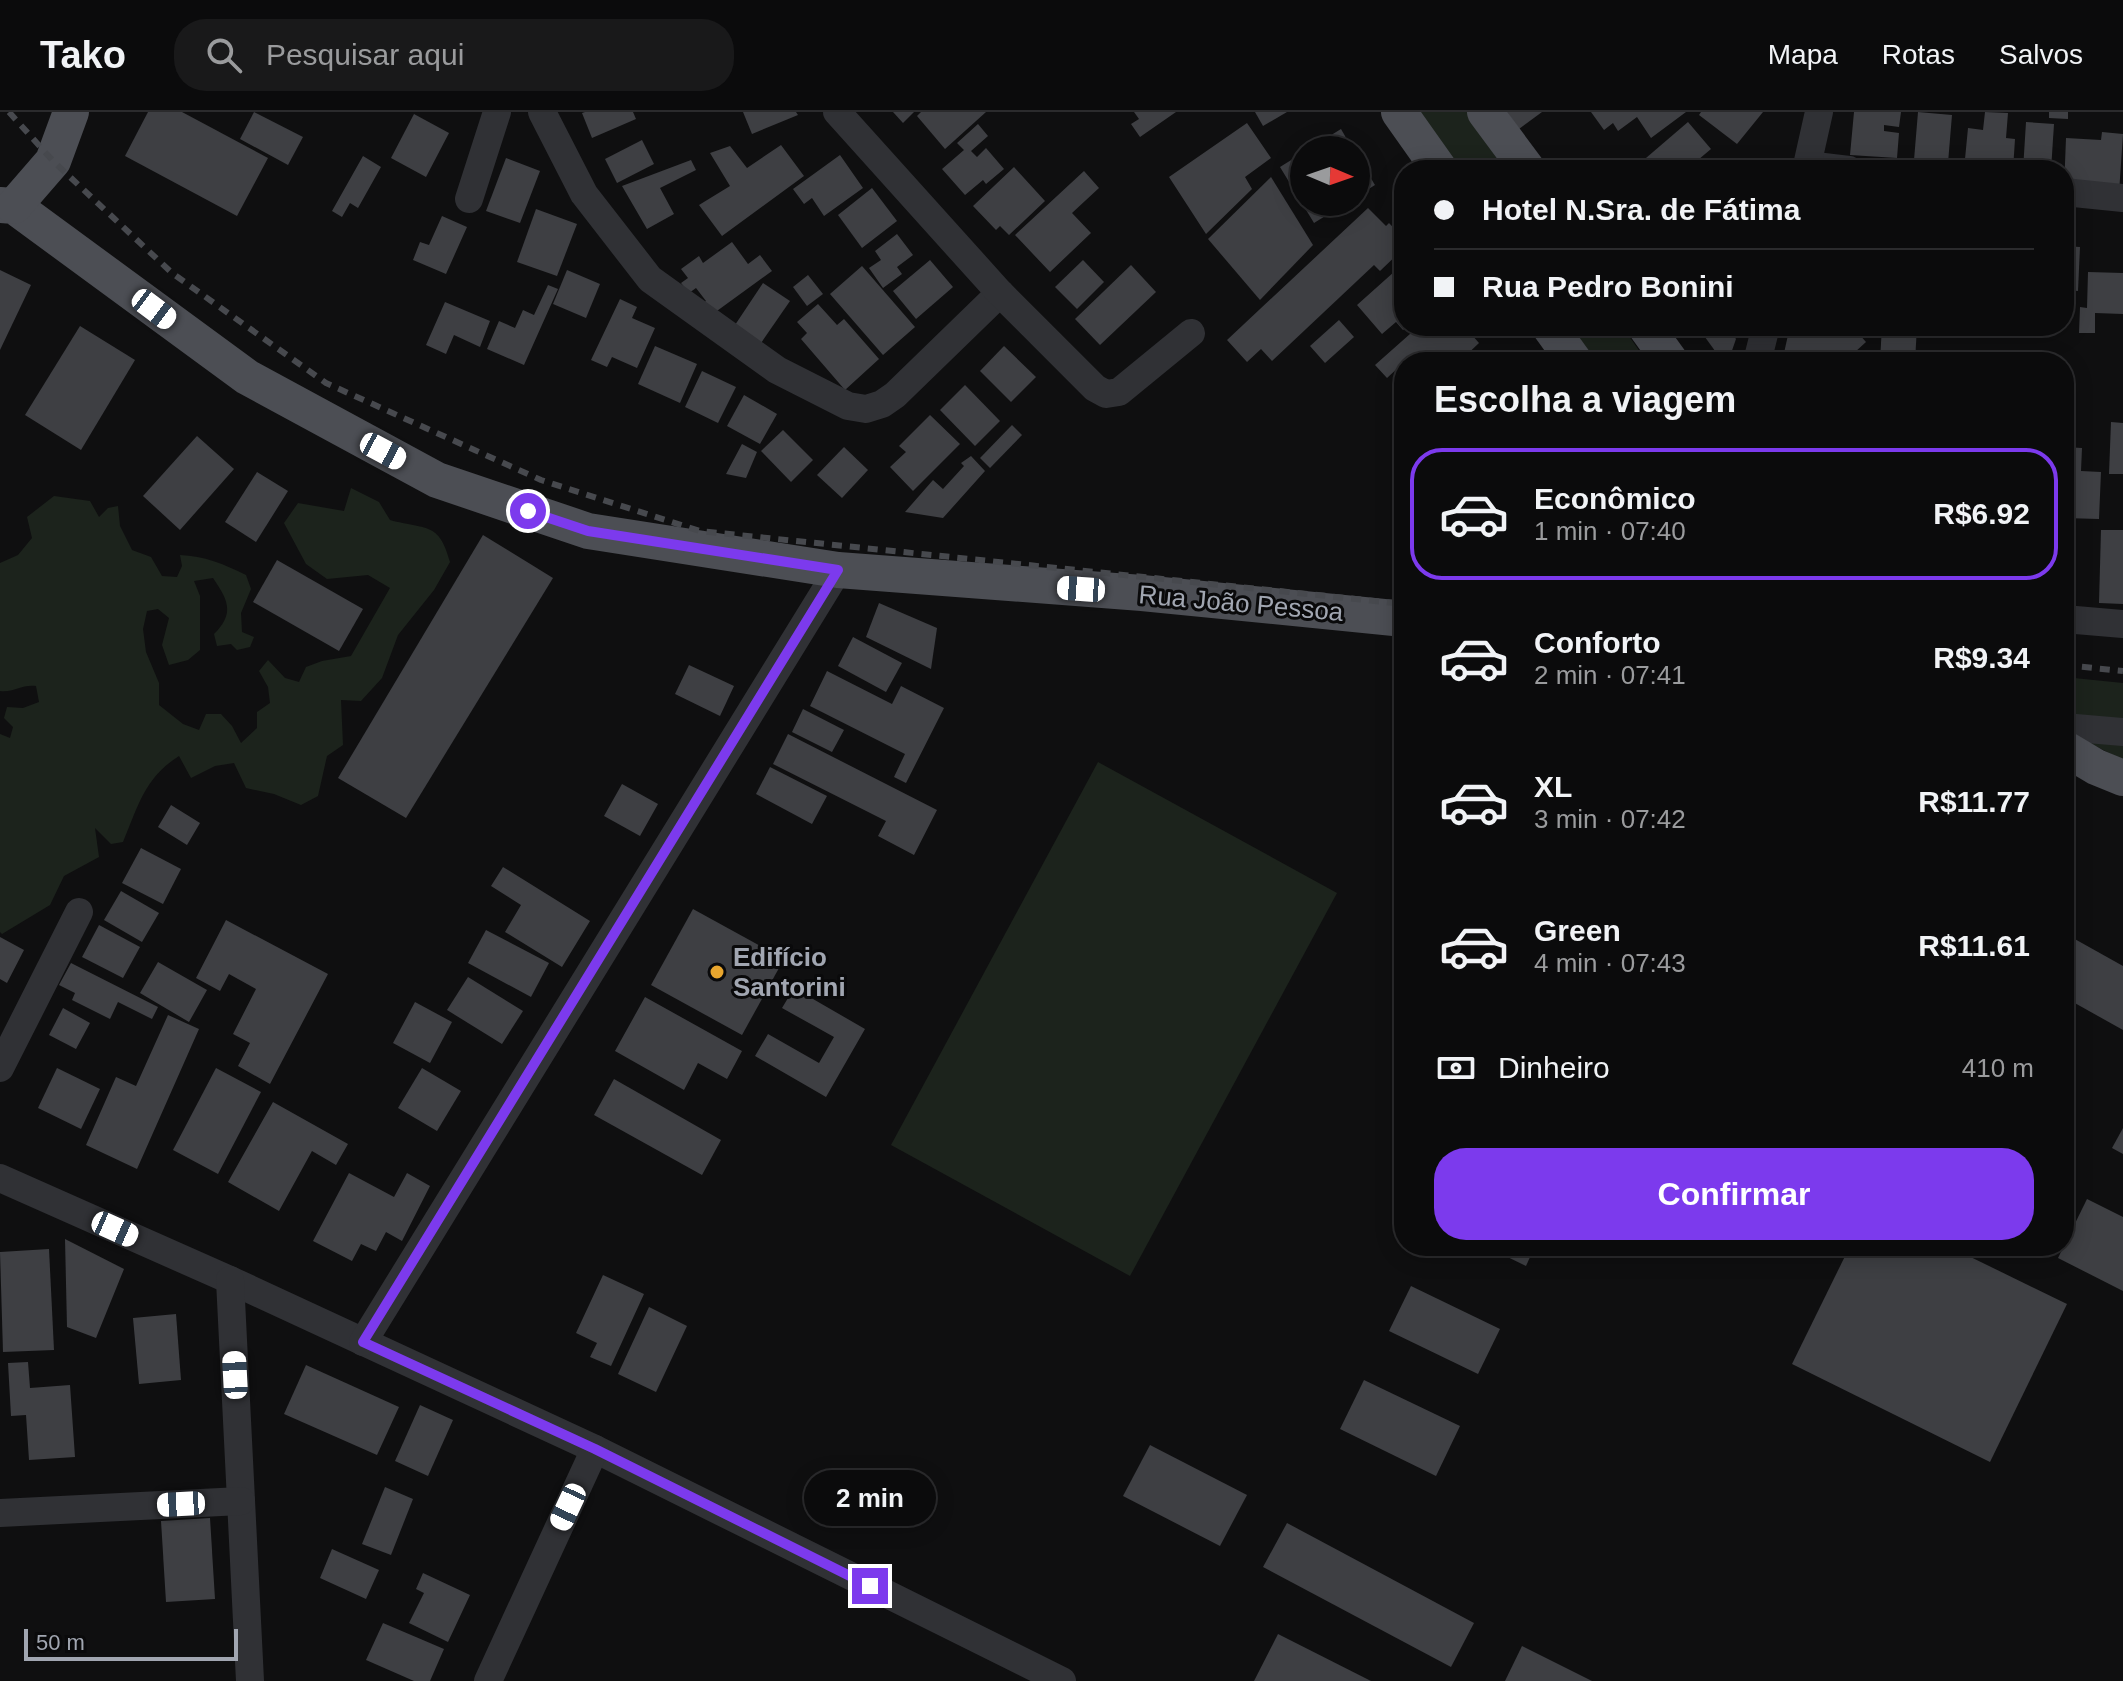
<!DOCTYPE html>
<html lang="pt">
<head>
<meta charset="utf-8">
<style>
  :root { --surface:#0b0b0c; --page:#19191a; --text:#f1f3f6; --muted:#9a9b9d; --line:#2b2b2d; --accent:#7c3aed }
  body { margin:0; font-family:Arial,sans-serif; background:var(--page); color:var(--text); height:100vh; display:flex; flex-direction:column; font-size:30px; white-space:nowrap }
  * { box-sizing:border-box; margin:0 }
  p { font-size:26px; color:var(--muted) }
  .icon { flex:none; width:44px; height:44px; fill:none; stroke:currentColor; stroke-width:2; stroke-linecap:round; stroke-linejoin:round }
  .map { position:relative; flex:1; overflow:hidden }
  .panel { position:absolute; left:1394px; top:240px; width:680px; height:904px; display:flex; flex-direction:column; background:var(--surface); border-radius:32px; box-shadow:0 4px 20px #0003,0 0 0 2px var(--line) }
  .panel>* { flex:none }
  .banner { position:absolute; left:1394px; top:48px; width:680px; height:176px; border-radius:32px; box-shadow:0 4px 20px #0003,0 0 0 2px var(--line); display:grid; align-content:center; height:176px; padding:0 40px; background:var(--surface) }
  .needle { width:52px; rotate:92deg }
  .fabs { position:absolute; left:1290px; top:24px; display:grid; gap:16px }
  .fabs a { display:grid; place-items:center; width:80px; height:80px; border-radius:50%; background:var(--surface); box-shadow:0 4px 20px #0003,0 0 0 2px var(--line); font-size:40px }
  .scale { position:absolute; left:24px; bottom:20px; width:214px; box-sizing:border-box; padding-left:8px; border:4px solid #a1a6b1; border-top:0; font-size:22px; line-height:28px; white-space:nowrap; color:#a1a6b1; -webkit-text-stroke:6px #0a0a0b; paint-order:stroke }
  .end { position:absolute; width:36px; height:36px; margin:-18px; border:10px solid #7c3aed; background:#fff; box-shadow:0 0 0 4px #fff }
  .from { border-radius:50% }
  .bubble { position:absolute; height:56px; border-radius:28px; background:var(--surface); box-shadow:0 4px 20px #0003,0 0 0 2px var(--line); font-size:26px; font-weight:800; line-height:56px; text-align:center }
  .car { position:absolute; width:24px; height:48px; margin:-24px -12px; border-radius:10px; box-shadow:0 0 6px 2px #0007; background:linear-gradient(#fff 24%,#345 0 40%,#fff 0 76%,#345 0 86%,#fff 0) }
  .banner b { display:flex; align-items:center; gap:28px; height:76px; font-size:30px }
  .banner b+b { border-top:2px solid var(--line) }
  .banner i { width:20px; height:20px; background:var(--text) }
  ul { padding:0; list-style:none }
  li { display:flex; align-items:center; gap:24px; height:132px; margin:0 16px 12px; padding:0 24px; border:4px solid transparent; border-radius:32px }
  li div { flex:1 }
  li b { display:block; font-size:30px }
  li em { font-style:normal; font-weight:800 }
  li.on { border-color:var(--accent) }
  li>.icon { width:72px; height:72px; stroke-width:1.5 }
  h2 { padding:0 40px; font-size:36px; line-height:96px }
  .pay { display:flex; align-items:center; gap:20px; height:88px; padding:0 40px; font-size:30px }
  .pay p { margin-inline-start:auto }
  .action { display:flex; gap:16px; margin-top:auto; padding:16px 40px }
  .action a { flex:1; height:92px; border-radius:32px; background:var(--accent); color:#fff; font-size:32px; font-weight:800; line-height:92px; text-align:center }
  header { display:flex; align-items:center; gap:48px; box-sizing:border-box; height:112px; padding:0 40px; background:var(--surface); border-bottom:2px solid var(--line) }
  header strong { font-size:38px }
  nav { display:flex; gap:44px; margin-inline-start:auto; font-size:28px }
  .search { width:560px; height:72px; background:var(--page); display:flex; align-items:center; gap:20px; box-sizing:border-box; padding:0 28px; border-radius:32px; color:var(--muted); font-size:30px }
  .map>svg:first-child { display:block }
  .green { fill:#1c231c }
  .building { fill:#3e3f43 }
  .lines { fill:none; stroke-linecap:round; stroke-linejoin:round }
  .minor { stroke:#303135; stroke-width:28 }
  .major { stroke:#4c4e54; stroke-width:36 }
  .rail { stroke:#47494e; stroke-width:6; stroke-dasharray:10 8; stroke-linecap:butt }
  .route { stroke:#7c3aed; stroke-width:10 }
  .poi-dot { fill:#e9a62e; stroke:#0a0a0b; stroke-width:3 }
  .labels { text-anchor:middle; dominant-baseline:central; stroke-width:6; stroke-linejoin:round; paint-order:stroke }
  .street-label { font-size:26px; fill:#a1a6b1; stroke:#0a0a0b }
  .poi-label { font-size:26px; font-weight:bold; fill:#a1a6b1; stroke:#0a0a0b; text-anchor:start }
</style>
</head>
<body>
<header>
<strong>Tako</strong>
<div class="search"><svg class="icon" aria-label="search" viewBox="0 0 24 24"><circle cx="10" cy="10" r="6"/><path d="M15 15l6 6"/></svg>Pesquisar aqui</div>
<nav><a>Mapa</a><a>Rotas</a><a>Salvos</a></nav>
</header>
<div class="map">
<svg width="2123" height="1569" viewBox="0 0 2123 1569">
  <rect width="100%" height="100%" fill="#0f0f10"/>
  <g class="green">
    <polygon points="1416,0 1469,0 1511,58 1456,58"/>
    <polygon points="1565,214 1622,214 1647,250 1591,250"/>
    <path d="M 351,376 L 379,390 L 390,408 C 426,418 439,409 450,450 L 434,478 L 398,523 L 382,566 L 361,589 L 341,588 L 343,633 L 327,644 L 318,684 L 301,693 L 274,682 L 246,676 L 234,651 L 215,654 L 191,666 L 179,644 C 144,666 138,695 123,730 L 111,732 L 95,716 L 99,745 L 64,764 L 50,793 L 2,822 L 0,820 L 0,622 L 10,626 L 13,615 L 4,606 L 7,595 L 23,596 L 39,590 L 36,574 C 22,572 13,581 0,579 L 0,451 L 18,443 L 32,426 L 27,405 L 54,384 L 90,389 L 99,405 L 108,396 L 118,394 L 120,414 L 132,438 L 151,445 L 162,464 L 177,465 L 182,454 L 180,443 C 204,444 224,452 246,463 L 251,477 L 241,501 L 242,520 L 254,525 L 250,535 L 237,538 L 231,532 L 217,534 L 214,522 C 235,501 228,488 213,466 L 194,469 L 200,484 L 200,538 L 188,548 L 169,553 L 162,533 L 169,506 L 158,497 L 147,499 L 143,517 L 146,540 L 159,571 L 159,593 L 183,612 L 199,618 L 206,602 L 221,602 L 232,614 L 241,631 L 257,616 L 257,600 L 270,591 L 268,575 L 259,559 L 268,548 L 285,566 L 299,570 L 306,555 L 322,549 L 351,544 L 390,476 L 368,463 L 327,467 L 306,452 L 284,411 L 298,391 L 344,399 Z"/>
    <polygon points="2064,565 2123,571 2123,648 2064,618"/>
    <polygon points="1098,650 1337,781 1130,1164 891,1033"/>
  </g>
  <g class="building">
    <polygon points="148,0 182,0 268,46 237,104 125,44"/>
    <polygon points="254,0 303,25 288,53 240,27"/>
    <polygon points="585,0 633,0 636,7 592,26 582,1"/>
    <polygon points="743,0 796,0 798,3 752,22"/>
    <polygon points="893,0 914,0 903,11"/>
    <polygon points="921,0 986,0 945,37 917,4"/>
    <polygon points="1134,0 1176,0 1140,25 1131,12 1139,7"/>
    <polygon points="1255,0 1287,0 1263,14"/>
    <polygon points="1507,0 1542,0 1519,17"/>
    <polygon points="1591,0 1686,0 1651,26 1637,5 1618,19 1613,11 1604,18"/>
    <polygon points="1701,0 1763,0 1737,32 1699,3"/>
    <polygon points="1854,0 1901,0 1899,15 1884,13 1884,19 1899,21 1897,46 1850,43"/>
    <polygon points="1918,0 1952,3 1948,51 1914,48"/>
    <polygon points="1985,0 2008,1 2006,26 2015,27 2013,58 1992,58 1993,48 1965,47 1968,16 1983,18"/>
    <polygon points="2049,0 2068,0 2068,7 2049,6"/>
    <polygon points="414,2 449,21 426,65 391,46"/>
    <polygon points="1688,10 1711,37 1686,58 1632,58"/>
    <polygon points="2026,10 2054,12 2051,58 2023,58"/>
    <polygon points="1247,11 1271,46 1245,65 1252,77 1206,122 1169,65"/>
    <polygon points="978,12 988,24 971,39 977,45 986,36 1004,57 986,72 983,68 965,83 942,57 964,38 957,31"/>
    <polygon points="1341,17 1353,38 1307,38"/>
    <polygon points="2102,20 2123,22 2119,81 2064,77 2066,26 2101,28"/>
    <polygon points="642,28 654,52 617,71 605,47"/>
    <polygon points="781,33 804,64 722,124 699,93 730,74 710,41 730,34 747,56"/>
    <polygon points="1304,40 1304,90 1348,90 1314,111 1280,55"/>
    <polygon points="1356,42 1375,73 1356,85"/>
    <polygon points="840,43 863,76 824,104 812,86 804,92 793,77"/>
    <polygon points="363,44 381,55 358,96 350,91 342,105 332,99"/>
    <polygon points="506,46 540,59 520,111 486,99"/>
    <polygon points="691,48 696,58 660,76 674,102 647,117 622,74"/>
    <polygon points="1014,55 1045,89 1009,123 1000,114 996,118 973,94"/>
    <polygon points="1084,59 1099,76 1072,101 1091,121 1050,160 1015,123"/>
    <polygon points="1271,65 1313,133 1260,188 1208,127"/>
    <polygon points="872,76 897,109 862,136 838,103"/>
    <polygon points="1368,96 1386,114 1389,111 1404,127 1404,136 1380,159 1374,153 1272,249 1261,237 1247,250 1227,228"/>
    <polygon points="536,97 577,112 557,164 517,150"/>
    <polygon points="442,104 467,115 446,162 413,148 420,130 429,133"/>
    <polygon points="897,122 913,143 897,155 902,162 883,176 869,156 881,148 875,139"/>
    <polygon points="732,130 748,152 760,143 772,159 710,204 702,192 706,189 696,176 689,181 681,171 688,166 681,157 699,144 703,151"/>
    <polygon points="2064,134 2080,135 2078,179 2064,178"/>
    <polygon points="930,148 953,175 916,207 893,179"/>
    <polygon points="1083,148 1104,170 1077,197 1055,175"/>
    <polygon points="1404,151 1404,214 1408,214 1403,218 1396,210 1382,222 1357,193"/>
    <polygon points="1131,153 1156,180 1100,233 1075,207"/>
    <polygon points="862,154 915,215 883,243 830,182"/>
    <polygon points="0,158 31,173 0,238"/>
    <polygon points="567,158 600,172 586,206 553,192"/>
    <polygon points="2088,160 2123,161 2123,202 2095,201 2095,221 2079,221 2080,195 2087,196"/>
    <polygon points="808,163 823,182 807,194 793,175"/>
    <polygon points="763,171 790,189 761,231 735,213"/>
    <polygon points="548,173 558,177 524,253 487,237 499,209 515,216 523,198 534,203"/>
    <polygon points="620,187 637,195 632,206 655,216 637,256 612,245 607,255 591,248"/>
    <polygon points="445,190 490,209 480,235 454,223 446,242 426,233"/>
    <polygon points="818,192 837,213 844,207 879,247 845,278 801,227 807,221 797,210"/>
    <polygon points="1339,208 1354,225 1325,251 1310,234"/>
    <polygon points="80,214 135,248 81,338 25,303"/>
    <polygon points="1419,214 1429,223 1440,214 1464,214 1479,231 1459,250 1404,250 1404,256 1401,253 1387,266 1375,253"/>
    <polygon points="1697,214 1727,214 1736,227 1728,250 1723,250"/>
    <polygon points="1790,214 1795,221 1802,214 1852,214 1866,230 1844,250 1782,250"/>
    <polygon points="1882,214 1917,214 1915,250 1880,249"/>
    <polygon points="655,234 697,252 680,291 638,272"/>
    <polygon points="1004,234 1036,265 1011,290 980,259"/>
    <polygon points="702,259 736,275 718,311 685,295"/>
    <polygon points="1404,262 1404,285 1393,272"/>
    <polygon points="965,273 1000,309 975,334 940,298"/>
    <polygon points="744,283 777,302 760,332 727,314"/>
    <polygon points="930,303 960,332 913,379 890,355 906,340 899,334"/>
    <polygon points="2111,310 2123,311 2123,362 2109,362"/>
    <polygon points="1012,313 1022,323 990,356 980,346"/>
    <polygon points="783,318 813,348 791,370 761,339"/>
    <polygon points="197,324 234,357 180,418 143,384"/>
    <polygon points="742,332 757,340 746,366 726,362"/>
    <polygon points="844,335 868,358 842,386 817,363"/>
    <polygon points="2064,335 2082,336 2081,359 2101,360 2099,407 2064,406"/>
    <polygon points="971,344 985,359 943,406 905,400 933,368 943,377 964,354 961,351"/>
    <polygon points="257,360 288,379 256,430 225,410"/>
    <polygon points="2101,418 2123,418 2123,492 2099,491"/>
    <polygon points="483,423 553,466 406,706 338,666"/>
    <polygon points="277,448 363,497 339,539 253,490"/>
    <polygon points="879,491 937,516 931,557 866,525"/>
    <polygon points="853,525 902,551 886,580 838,554"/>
    <polygon points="689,553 734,574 720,604 675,582"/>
    <polygon points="827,559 892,592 901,574 944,596 906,671 894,665 905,642 810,594"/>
    <polygon points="803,597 844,618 832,640 792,620"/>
    <polygon points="788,622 937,698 914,743 878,724 886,709 773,652"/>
    <polygon points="770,655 827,684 812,712 756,682"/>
    <polygon points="622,672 658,692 640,724 604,704"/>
    <polygon points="171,693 200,711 187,733 158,715"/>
    <polygon points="141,736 181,757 163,792 122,771"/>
    <polygon points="503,755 590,809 562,855 505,820 521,793 491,774"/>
    <polygon points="121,779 159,801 142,830 104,808"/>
    <polygon points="693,797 784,847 742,923 651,873"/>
    <polygon points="226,808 328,862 270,972 238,954 250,931 233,922 256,877 229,862 220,879 196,866"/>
    <polygon points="99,813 140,835 123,866 82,845"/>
    <polygon points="486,818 549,851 531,885 468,851"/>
    <polygon points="2064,821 2123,854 2123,918 2064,885"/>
    <polygon points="0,825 24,838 7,871 0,867"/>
    <polygon points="158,850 207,878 189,910 140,881"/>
    <polygon points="71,851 158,895 152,907 118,890 110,907 72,888 75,881 59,873"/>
    <polygon points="468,865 523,899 502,932 447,898"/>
    <polygon points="794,876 865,917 826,985 755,944 768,922 819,951 834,925 782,896"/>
    <polygon points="645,885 742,939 727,967 698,951 684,978 615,939"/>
    <polygon points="415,890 452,910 430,951 393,931"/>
    <polygon points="63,896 90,911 76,937 49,923"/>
    <polygon points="168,903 199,917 137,1057 86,1033 116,965 136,974"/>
    <polygon points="57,956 100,977 81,1017 38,996"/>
    <polygon points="216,956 261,980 218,1062 173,1038"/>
    <polygon points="422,956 461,979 437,1019 398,996"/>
    <polygon points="614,967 721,1028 702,1063 594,1003"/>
    <polygon points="273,990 348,1032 336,1053 312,1039 279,1099 228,1070"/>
    <polygon points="2123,1016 2123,1042 2112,1036"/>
    <polygon points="349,1061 394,1085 407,1061 430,1074 402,1129 386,1120 376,1139 361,1132 352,1149 313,1129"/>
    <polygon points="2087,1087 2123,1105 2123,1179 2058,1146"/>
    <polygon points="65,1127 124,1157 96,1226 67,1215"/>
    <polygon points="1485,1134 1535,1134 1526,1154"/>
    <polygon points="1850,1134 1948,1134 2067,1192 1990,1350 1792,1252"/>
    <polygon points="49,1137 54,1238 3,1240 0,1140"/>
    <polygon points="603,1163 644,1182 611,1254 590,1245 597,1231 576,1221"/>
    <polygon points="1411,1174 1500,1217 1478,1262 1389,1219"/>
    <polygon points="649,1195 687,1214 656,1280 618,1262"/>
    <polygon points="176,1202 181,1268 139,1272 133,1206"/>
    <polygon points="28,1250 30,1276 70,1273 75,1345 29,1348 26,1303 11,1304 8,1251"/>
    <polygon points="306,1253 399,1295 377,1343 284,1302"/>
    <polygon points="1364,1268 1460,1314 1436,1364 1340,1317"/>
    <polygon points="420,1293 453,1308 428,1364 395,1349"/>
    <polygon points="1150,1333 1247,1383 1220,1434 1123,1384"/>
    <polygon points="385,1375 413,1387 391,1443 362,1432"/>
    <polygon points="210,1406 215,1487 166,1490 161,1409"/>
    <polygon points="1287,1411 1474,1511 1451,1555 1263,1455"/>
    <polygon points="332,1437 379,1458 366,1487 320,1466"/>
    <polygon points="423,1461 470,1483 448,1530 409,1511 424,1481 416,1477"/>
    <polygon points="383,1511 444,1537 430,1569 414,1569 366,1548"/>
    <polygon points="1278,1522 1371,1569 1254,1569"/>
    <polygon points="1522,1534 1592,1569 1505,1569"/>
  </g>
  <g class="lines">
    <g class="minor">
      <polyline points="542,0 584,82 650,167 777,258 848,294 866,297 882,292 895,283 1000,181"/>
      <polyline points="837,0 1000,181 1095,276 1106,282 1119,280 1191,221"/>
      <polyline points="1807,53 1849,58"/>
      <polyline points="1806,58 1819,0"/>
      <polyline points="2064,80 2123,86"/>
      <polyline points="469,87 497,0"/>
      <polyline points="1757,250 1766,214"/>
      <polyline points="2064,507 2123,512"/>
      <polyline points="2064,615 2123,620"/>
      <polyline points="0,956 79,800"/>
      <polyline points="0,1066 230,1168 595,1337 1062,1569"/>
      <polyline points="230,1168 250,1569"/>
      <polyline points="363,1230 838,458"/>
      <polyline points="0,1401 241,1389"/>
      <polyline points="488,1569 595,1337"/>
    </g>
    <g class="major">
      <polyline points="1399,0 1440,58"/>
      <polyline points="1485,0 1528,58"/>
      <polyline points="0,93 14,94 247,265 437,368 588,419 838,458 1142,481 1404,507"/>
      <polyline points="14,94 53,49 71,0"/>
      <polyline points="1549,214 1575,250"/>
      <polyline points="1645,214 1671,250"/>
      <polyline points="2064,636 2096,655 2123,666"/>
    </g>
    <g class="rail">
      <polyline points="9,0 53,49 172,161 326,271 541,368 700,419 1404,492"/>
      <polyline points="2064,553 2123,559"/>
    </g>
  </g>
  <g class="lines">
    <polyline class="route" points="528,399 588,419 838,458 363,1230 595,1337 870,1474"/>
  </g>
  <circle class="poi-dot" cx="717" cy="860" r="8"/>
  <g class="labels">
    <g class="street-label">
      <text transform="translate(1241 491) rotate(5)">Rua João Pessoa</text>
    </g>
    <g class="poi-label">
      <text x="733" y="845">Edifício<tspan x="733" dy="30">Santorini</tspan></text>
    </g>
  </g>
</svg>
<div class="fabs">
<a><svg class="needle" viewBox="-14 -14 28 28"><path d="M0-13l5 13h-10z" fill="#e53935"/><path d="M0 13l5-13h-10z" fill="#9a9b9d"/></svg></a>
</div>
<div class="scale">50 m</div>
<i class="end from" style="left:528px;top:399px"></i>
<i class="end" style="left:870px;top:1474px"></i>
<div class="bubble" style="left:804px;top:1358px;width:132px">2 min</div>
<i class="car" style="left:154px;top:197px;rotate:127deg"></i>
<i class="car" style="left:383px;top:339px;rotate:118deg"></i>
<i class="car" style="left:1081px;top:477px;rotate:274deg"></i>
<i class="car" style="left:115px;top:1117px;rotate:114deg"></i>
<i class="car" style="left:235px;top:1263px;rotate:357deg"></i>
<i class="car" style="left:181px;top:1392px;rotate:267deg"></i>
<i class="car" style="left:568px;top:1395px;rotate:205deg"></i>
<div class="banner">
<b><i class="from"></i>Hotel N.Sra. de Fátima</b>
<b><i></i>Rua Pedro Bonini</b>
</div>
<section class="panel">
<h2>Escolha a viagem</h2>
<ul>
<li class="on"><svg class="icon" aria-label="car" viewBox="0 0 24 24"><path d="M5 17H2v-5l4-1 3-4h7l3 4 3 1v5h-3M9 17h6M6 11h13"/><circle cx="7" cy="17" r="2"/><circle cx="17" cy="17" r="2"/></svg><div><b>Econômico</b><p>1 min · 07:40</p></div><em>R$6.92</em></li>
<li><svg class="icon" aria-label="car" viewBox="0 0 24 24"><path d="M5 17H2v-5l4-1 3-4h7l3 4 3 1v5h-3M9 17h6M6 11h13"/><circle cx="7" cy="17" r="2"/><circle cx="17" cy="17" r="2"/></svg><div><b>Conforto</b><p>2 min · 07:41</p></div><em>R$9.34</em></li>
<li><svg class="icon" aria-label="car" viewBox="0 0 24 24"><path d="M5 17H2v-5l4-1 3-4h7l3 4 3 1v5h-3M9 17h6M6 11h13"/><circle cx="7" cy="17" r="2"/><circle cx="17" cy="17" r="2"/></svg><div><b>XL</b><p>3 min · 07:42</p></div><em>R$11.77</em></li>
<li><svg class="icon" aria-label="car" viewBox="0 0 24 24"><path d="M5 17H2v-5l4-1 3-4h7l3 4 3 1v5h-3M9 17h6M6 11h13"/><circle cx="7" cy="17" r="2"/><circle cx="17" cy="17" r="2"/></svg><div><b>Green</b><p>4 min · 07:43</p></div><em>R$11.61</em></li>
</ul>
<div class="pay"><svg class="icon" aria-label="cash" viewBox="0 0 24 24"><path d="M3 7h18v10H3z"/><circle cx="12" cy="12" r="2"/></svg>Dinheiro<p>410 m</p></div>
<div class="action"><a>Confirmar</a></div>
</section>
</div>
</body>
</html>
